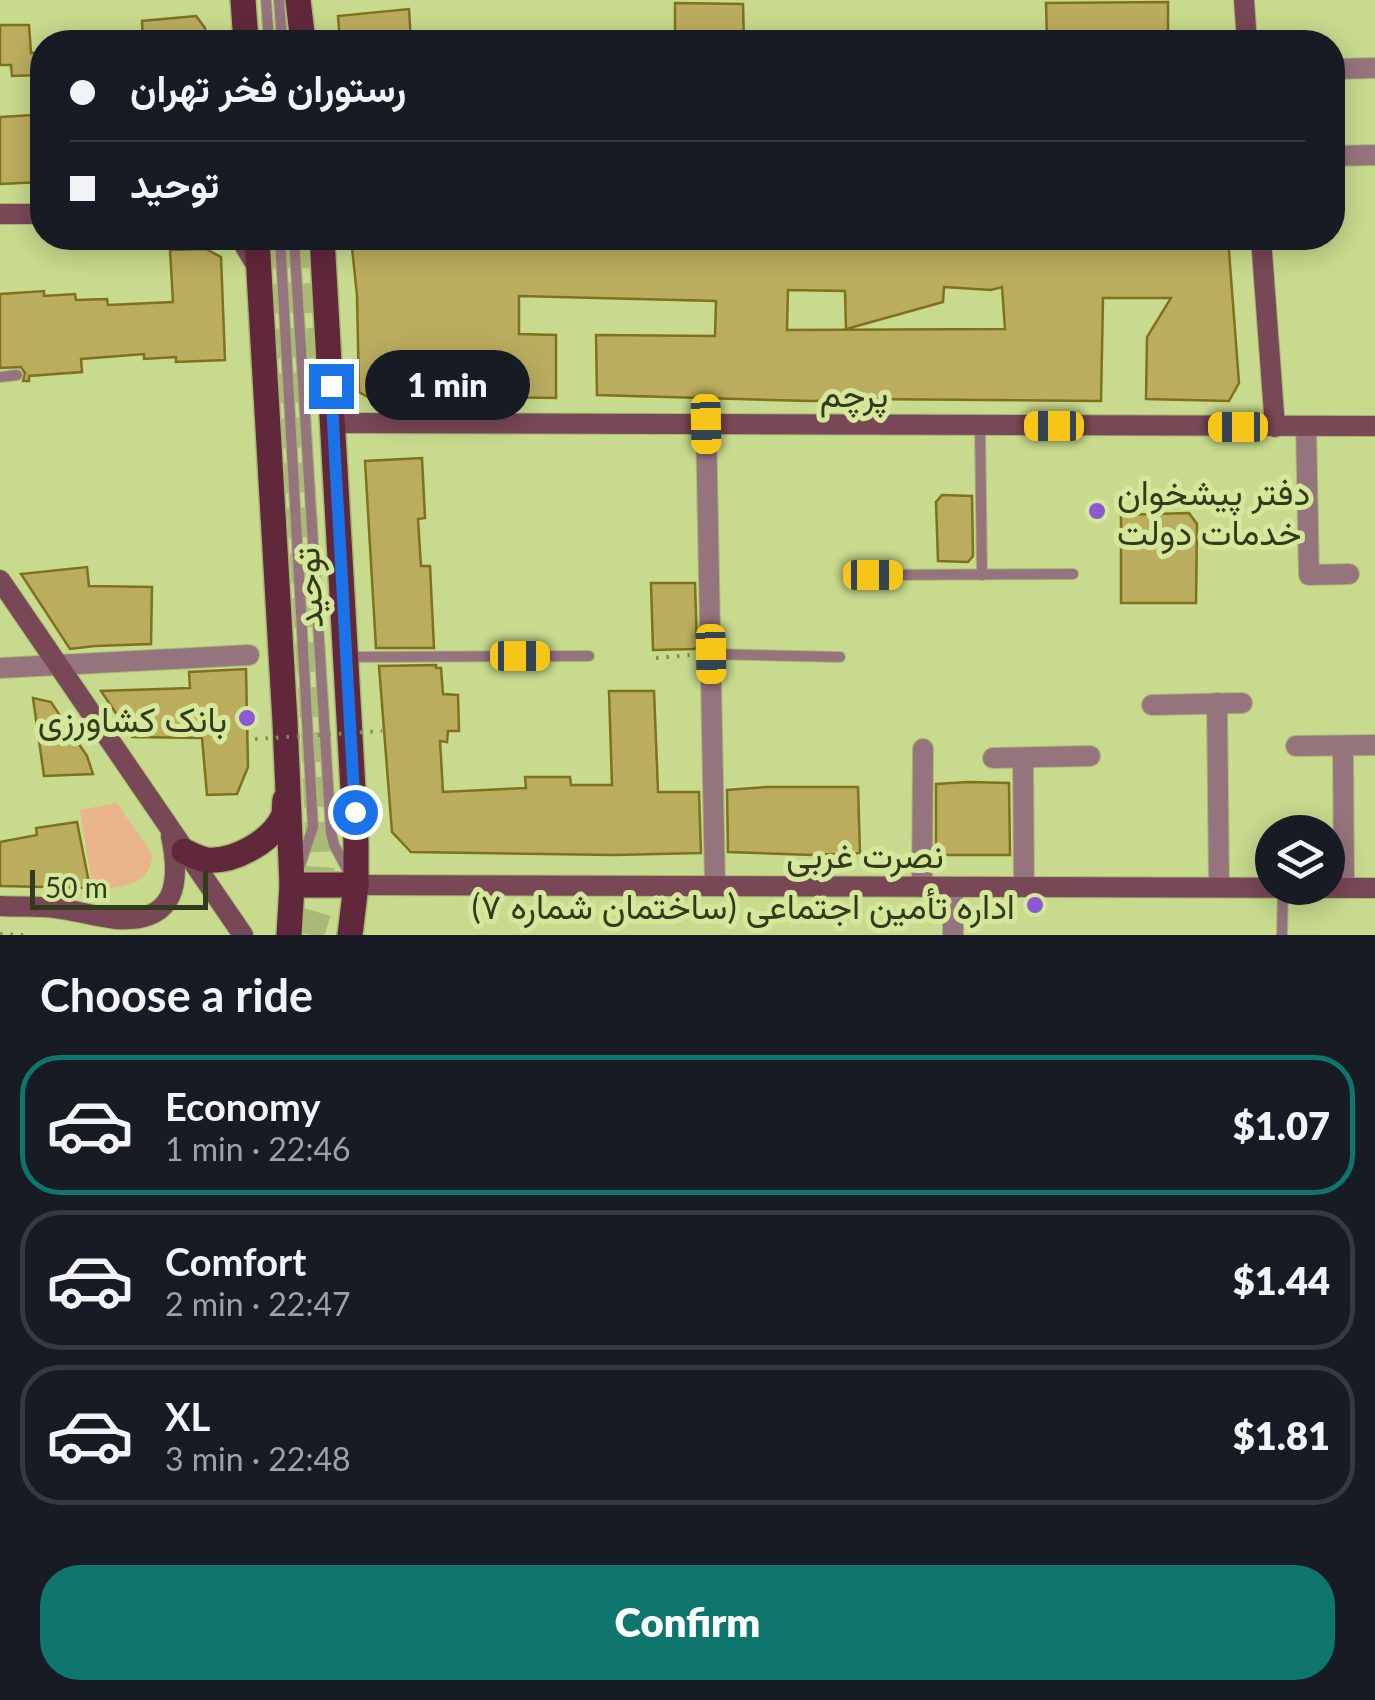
<!DOCTYPE html>
<html lang="en">
<head>
<meta charset="utf-8">
<style>
  :root { --surface:#171b24; --page:#20242c; --text:#f1f3f6; --muted:#9ea1a6; --line:#363941; --accent:#0f766e }
  body { margin:0; font-family:Lato,Vazirmatn,sans-serif; background:var(--page); color:var(--text); height:100vh; display:flex; flex-direction:column; font-size:38px; white-space:nowrap }
  * { box-sizing:border-box; margin:0 }
  p { font-size:32px; color:var(--muted) }
  .icon { flex:none; width:55px; height:55px; fill:none; stroke:currentColor; stroke-width:2; stroke-linecap:round; stroke-linejoin:round }
  .map { position:relative; height:935px; overflow:hidden }
  .side { display:flex; flex-direction:column; background:var(--surface); flex:1 }
  .side>* { flex:none }
  .hud { position:absolute; left:30px; top:30px; width:1315px; height:220px; border-radius:40px; box-shadow:0 5px 25px #0003; display:grid; align-content:center; height:220px; padding:0 40px; background:var(--surface) }
  .buttons { position:absolute; left:1255px; top:815px; display:grid; gap:20px }
  .buttons a { display:grid; place-items:center; width:90px; height:90px; border-radius:50%; background:var(--surface); box-shadow:0 5px 25px #0003; font-size:50px }
  .scale { position:absolute; left:30px; bottom:25px; width:178px; box-sizing:border-box; padding-left:10px; border:5px solid #343b1c; border-top:0; font-size:28px; line-height:35px; white-space:nowrap; color:#343b1c; -webkit-text-stroke:8px #d4e79a; paint-order:stroke }
  .end { position:absolute; width:45px; height:45px; margin:-22px; border:12px solid #1a73e8; background:#fff; box-shadow:0 0 0 5px #fff }
  .from { border-radius:50% }
  .bubble { position:absolute; height:70px; border-radius:35px; background:var(--surface); box-shadow:0 5px 25px #0003; font-size:32px; font-weight:800; line-height:70px; text-align:center }
  .car { position:absolute; width:30px; height:60px; margin:-30px -15px; border-radius:12px; box-shadow:0 0 8px 2px #0007; background:linear-gradient(#f5c518 24%,#345 0 40%,#f5c518 0 76%,#345 0 86%,#f5c518 0) }
  .hud b { display:flex; align-items:center; gap:35px; height:95px; font-size:38px }
  .hud b+b { border-top:2px solid var(--line) }
  .hud i { width:25px; height:25px; background:var(--text) }
  ul { padding:0; list-style:none }
  li { display:flex; align-items:center; gap:30px; height:140px; margin:0 20px 15px; padding:0 20px; border:5px solid var(--line); border-radius:40px }
  li div { flex:1 }
  li b { display:block; font-size:38px }
  li em { font-style:normal; font-weight:800 }
  li.on { border-color:var(--accent) }
  li>.icon { width:90px; height:90px; stroke-width:1.5 }
  h2 { padding:0 40px; font-size:45px; line-height:120px }
  .button { display:flex; gap:20px; margin-top:auto; padding:20px 40px }
  .button a { flex:1; height:115px; border-radius:40px; background:var(--accent); color:#fff; font-size:40px; font-weight:800; line-height:115px; text-align:center }
  .map>svg:first-child { display:block }
  .green { fill:#e9b48a }
  .building { fill:#bbad5e; stroke:#7f711e; stroke-width:2.5; fill-rule:evenodd }
  .lines { fill:none; stroke-linecap:round; stroke-linejoin:round }
  .highway-tunnel { stroke:#aaba76; stroke-width:30; stroke-dasharray:30 15; stroke-linecap:butt }
  .lane-casing { stroke:#a7b774; stroke-width:12 }
  .street-casing { stroke:#a7b774; stroke-width:22 }
  .secondary-casing { stroke:#a7b774; stroke-width:22 }
  .primary-casing { stroke:#a7b774; stroke-width:28 }
  .path { stroke:#808d56; stroke-width:4; stroke-dasharray:2.5 8; stroke-linecap:butt }
  .lane { stroke:#96747e; stroke-width:10 }
  .street { stroke:#96747e; stroke-width:20 }
  .secondary { stroke:#784857; stroke-width:20 }
  .primary { stroke:#61283c; stroke-width:25 }
  .path-bridge { stroke:#808d56; stroke-width:4; stroke-dasharray:2.5 8; stroke-linecap:butt }
  .route { stroke:#1a73e8; stroke-width:12 }
  .poi-dot { fill:#8b5ad3; stroke:#d4e79a; stroke-width:4 }
  .labels { text-anchor:middle; dominant-baseline:central; stroke-width:10; stroke-linejoin:round; paint-order:stroke }
  .street-label { font-size:35px; fill:#343b1c; stroke:#d4e79a }
  .poi-label { font-size:35px; fill:#343b1c; stroke:#d4e79a; text-anchor:end }
</style>
</head>
<body>
<div class="map">
<svg width="1375" height="935" viewBox="0 0 1375 935">
  <rect width="100%" height="100%" fill="#c7da8d"/>
  <path class="green" d="M 117,803 L 152,854 C 152,887 119,887 93,890 L 80,810 Z"/>
  <g class="building">
    <polygon points="1168,2 1168,42 1047,42 1046,3"/>
    <polygon points="675,3 743,4 744,42 675,42"/>
    <polygon points="409,9 411,42 340,42 338,16"/>
    <polygon points="196,16 205,28 206,42 143,42 142,21"/>
    <polygon points="0,25 29,25 31,53 42,52 42,75 12,76 11,65 0,65"/>
    <polygon points="32,115 34,156 42,155 42,182 0,184 0,117"/>
    <path d="M 351,238 L 570,238 L 570,246 L 610,244 L 616,238 L 669,238 L 671,240 L 1019,238 L 1019,241 L 1062,239 L 1062,238 L 1228,238 L 1239,383 L 1229,401 L 1146,399 L 1147,337 L 1171,298 L 1103,298 L 1101,401 L 863,399 L 811,401 L 597,395 L 596,335 L 715,336 L 716,301 L 519,296 L 519,334 L 556,335 L 556,398 L 406,396 L 406,401 L 375,401 L 359,392 L 357,295 ZM 944,287 L 991,290 L 1002,287 L 1005,329 L 787,330 L 788,290 L 845,291 L 846,329 L 943,302 Z"/>
    <polygon points="206,249 221,257 225,360 176,362 176,357 144,359 144,354 81,359 82,372 29,376 29,381 23,381 25,373 21,367 0,368 0,294 44,291 44,296 75,294 76,300 107,299 108,305 173,302 170,250"/>
    <polygon points="422,458 425,518 418,519 421,566 430,566 434,648 376,648 365,461"/>
    <polygon points="942,495 972,496 973,556 968,562 938,561 936,502"/>
    <polygon points="1189,513 1197,524 1196,603 1121,603 1121,515"/>
    <polygon points="87,567 89,586 152,587 151,644 95,646 70,649 21,574"/>
    <polygon points="651,583 695,583 697,647 694,649 653,650"/>
    <polygon points="436,665 436,668 441,668 443,694 458,695 459,731 448,731 447,742 440,741 443,792 526,788 525,777 570,777 571,785 612,785 609,691 654,691 658,792 699,792 701,853 614,855 411,852 392,832 379,666"/>
    <polygon points="246,669 248,767 237,794 207,795 202,738 132,737 101,691 190,688 189,672"/>
    <polygon points="33,698 51,702 87,756 93,774 44,776"/>
    <polygon points="969,782 1009,783 1010,855 936,855 936,784"/>
    <polygon points="767,787 858,787 860,853 813,855 728,852 727,790"/>
    <polygon points="77,822 90,888 0,886 0,842 37,835 36,828"/>
  </g>
  <g class="lines">
    <g class="highway-tunnel">
      <polyline points="285,238 316,736 321,855 317,909 309,935"/>
      <polyline points="308,238 317,370"/>
    </g>
    <defs>
      <g id="lane">
        <polyline points="266,0 269,42"/>
        <polyline points="279,0 282,42"/>
        <polyline points="280,238 313,827 299,868"/>
        <polyline points="294,238 331,833 334,845 348,871"/>
        <polyline points="0,377 17,375"/>
        <polyline points="980,426 982,575"/>
        <polyline points="873,575 1073,574"/>
        <polyline points="711,654 840,657"/>
        <polyline points="347,657 589,656"/>
        <polyline points="1282,935 1283,888"/>
      </g>
      <g id="street">
        <polyline points="1332,69 1375,68"/>
        <polyline points="1332,156 1375,155"/>
        <polyline points="706,424 715,886"/>
        <polyline points="1306,427 1309,575 1349,574"/>
        <polyline points="0,668 249,655"/>
        <polyline points="1217,703 1219,887"/>
        <polyline points="1152,705 1242,703"/>
        <polyline points="1296,746 1375,745"/>
        <polyline points="1343,746 1344,888"/>
        <polyline points="993,758 1090,756"/>
        <polyline points="1023,758 1024,887"/>
        <polyline points="922,887 923,749"/>
        <polyline points="953,935 953,887"/>
      </g>
      <g id="secondary">
        <polyline points="1244,0 1247,42"/>
        <polyline points="0,214 42,214"/>
        <polyline points="240,238 259,270"/>
        <polyline points="1261,238 1275,427"/>
        <polyline points="334,423 1375,426"/>
        <polyline points="0,580 243,935"/>
        <polyline points="356,885 1375,888"/>
        <path d="M 0,906 C 18,907 37,906 55,908 C 75,910 95,917 116,919 C 176,923 181,883 171,836"/>
      </g>
      <g id="primary">
        <polyline points="243,0 246,42"/>
        <polyline points="298,0 303,42"/>
        <polyline points="257,238 285,722 292,885 289,935"/>
        <polyline points="322,238 356,843 356,885 350,935"/>
        <path d="M 184,851 C 192,855 199,859 207,860 C 234,862 271,842 283,817 C 285,812 284,806 285,800"/>
        <polyline points="292,885 356,885"/>
      </g>
    </defs>
    <use href="#lane" class="lane-casing"/>
    <use href="#street" class="street-casing"/>
    <use href="#secondary" class="secondary-casing"/>
    <use href="#primary" class="primary-casing"/>
    <g class="path">
      <polyline points="656,658 691,655"/>
      <polyline points="0,934 23,935"/>
    </g>
    <use href="#lane" class="lane"/>
    <use href="#street" class="street"/>
    <use href="#secondary" class="secondary"/>
    <use href="#primary" class="primary"/>
    <polyline class="path-bridge" points="255,739 382,731"/>
  </g>
  <g class="lines">
    <polyline class="route" points="331,386 355,812"/>
  </g>
  <g class="poi-dot">
    <circle cx="1097" cy="511" r="10"/>
    <circle cx="247" cy="718" r="10"/>
    <circle cx="1035" cy="905" r="10"/>
  </g>
  <g class="labels">
    <g class="street-label">
      <text x="854" y="393">پرچم</text>
      <text transform="translate(307 588) rotate(-93)">توحید</text>
      <text x="865" y="854">نصرت غربی</text>
    </g>
    <g class="poi-label">
      <text x="1117" y="491" text-anchor="start">دفتر پیشخوان<tspan x="1117" dy="40">خدمات دولت</tspan></text>
      <text x="227" y="718">بانک کشاورزی</text>
      <text x="1015" y="905">اداره تأمین اجتماعی (ساختمان شماره ۷)</text>
    </g>
  </g>
</svg>
<div class="buttons">
<a><svg class="icon" aria-label="layers" viewBox="0 0 24 24"><path d="M12 4l9 5-9 5-9-5zM3 14l9 5 9-5"/></svg></a>
</div>
<div class="scale">50 m</div>
<i class="end from" style="left:355px;top:812px"></i>
<i class="end" style="left:331px;top:386px"></i>
<div class="bubble" style="left:365px;top:350px;width:165px">1 min</div>
<i class="car" style="left:706px;top:424px;rotate:179deg"></i>
<i class="car" style="left:1054px;top:426px;rotate:270deg"></i>
<i class="car" style="left:1238px;top:427px;rotate:270deg"></i>
<i class="car" style="left:873px;top:575px;rotate:90deg"></i>
<i class="car" style="left:711px;top:654px;rotate:179deg"></i>
<i class="car" style="left:520px;top:656px;rotate:90deg"></i>
<div class="hud">
<b><i class="from"></i>رستوران فخر تهران</b>
<b><i></i>توحید</b>
</div>
</div>
<section class="side">
<h2>Choose a ride</h2>
<ul>
<li class="on"><svg class="icon" aria-label="car" viewBox="0 0 24 24"><path d="M5 17H2v-5l4-1 3-4h7l3 4 3 1v5h-3M9 17h6M6 11h13"/><circle cx="7" cy="17" r="2"/><circle cx="17" cy="17" r="2"/></svg><div><b>Economy</b><p>1 min · 22:46</p></div><em>$1.07</em></li>
<li><svg class="icon" aria-label="car" viewBox="0 0 24 24"><path d="M5 17H2v-5l4-1 3-4h7l3 4 3 1v5h-3M9 17h6M6 11h13"/><circle cx="7" cy="17" r="2"/><circle cx="17" cy="17" r="2"/></svg><div><b>Comfort</b><p>2 min · 22:47</p></div><em>$1.44</em></li>
<li><svg class="icon" aria-label="car" viewBox="0 0 24 24"><path d="M5 17H2v-5l4-1 3-4h7l3 4 3 1v5h-3M9 17h6M6 11h13"/><circle cx="7" cy="17" r="2"/><circle cx="17" cy="17" r="2"/></svg><div><b>XL</b><p>3 min · 22:48</p></div><em>$1.81</em></li>
</ul>
<div class="button"><a>Confirm</a></div>
</section>
</body>
</html>
